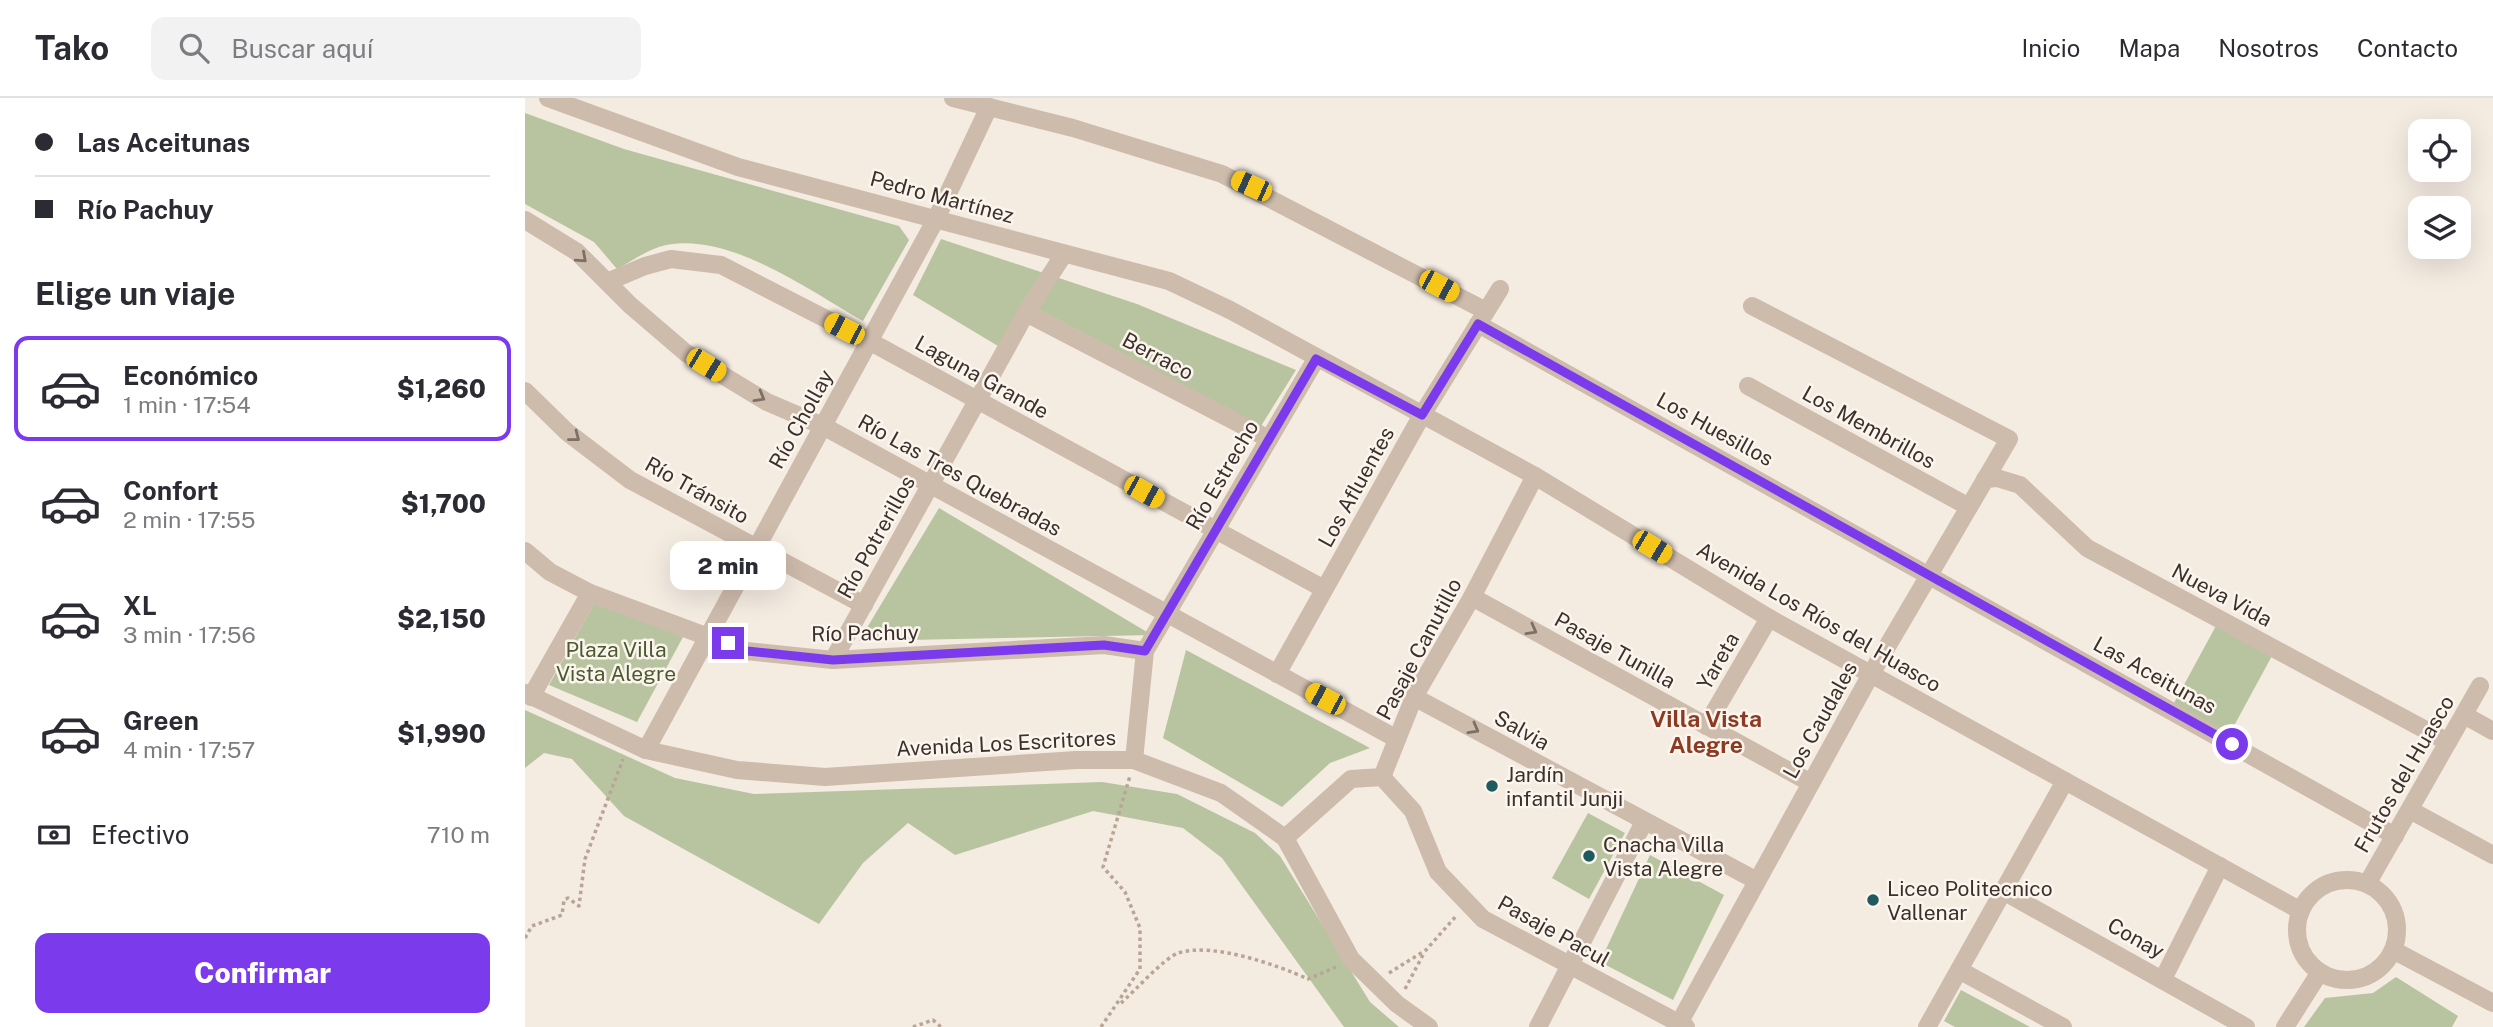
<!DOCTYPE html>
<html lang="es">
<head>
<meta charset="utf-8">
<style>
  :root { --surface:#fff; --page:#f2f2f3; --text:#2b2b33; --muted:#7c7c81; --line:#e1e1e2; --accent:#7c3aed }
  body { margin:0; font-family:"Public Sans",sans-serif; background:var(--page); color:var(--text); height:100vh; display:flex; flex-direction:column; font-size:26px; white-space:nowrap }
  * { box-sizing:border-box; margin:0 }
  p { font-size:23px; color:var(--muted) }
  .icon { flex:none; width:38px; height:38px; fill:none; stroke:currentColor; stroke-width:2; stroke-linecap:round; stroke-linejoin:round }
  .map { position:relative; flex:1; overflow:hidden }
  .drawer { display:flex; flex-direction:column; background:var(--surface); width:525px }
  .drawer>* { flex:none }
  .banner { display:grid; align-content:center; height:154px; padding:0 35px; background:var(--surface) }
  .fabs { position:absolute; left:1883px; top:21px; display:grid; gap:14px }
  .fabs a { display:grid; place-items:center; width:63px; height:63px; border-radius:14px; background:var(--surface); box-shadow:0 7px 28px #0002; font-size:35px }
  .end { position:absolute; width:32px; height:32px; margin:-16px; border:9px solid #7c3aed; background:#fff; box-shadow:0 0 0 4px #fff }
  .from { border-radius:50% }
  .bubble { position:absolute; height:49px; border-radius:14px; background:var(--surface); box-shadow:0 7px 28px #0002; font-size:23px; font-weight:800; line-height:49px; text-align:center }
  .car { position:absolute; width:21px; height:42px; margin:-21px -10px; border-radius:9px; box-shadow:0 0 5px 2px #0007; background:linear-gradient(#f5c518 24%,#345 0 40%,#f5c518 0 76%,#345 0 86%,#f5c518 0) }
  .banner b { display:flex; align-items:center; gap:24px; height:66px; font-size:26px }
  .banner b+b { border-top:2px solid var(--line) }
  .banner i { width:18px; height:18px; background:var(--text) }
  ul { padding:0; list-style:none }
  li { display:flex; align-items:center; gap:21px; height:105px; margin:0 14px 10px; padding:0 21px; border:4px solid transparent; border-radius:14px }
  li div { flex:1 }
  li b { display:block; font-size:26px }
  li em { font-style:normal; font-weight:800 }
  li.on { border-color:var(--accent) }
  li>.icon { width:63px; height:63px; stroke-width:1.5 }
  h2 { padding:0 35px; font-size:32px; line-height:84px }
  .pay { display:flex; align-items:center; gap:18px; height:77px; padding:0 35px; font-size:26px }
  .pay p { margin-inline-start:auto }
  .action { display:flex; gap:14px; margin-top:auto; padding:14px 35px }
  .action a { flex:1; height:80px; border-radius:14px; background:var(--accent); color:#fff; font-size:28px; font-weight:800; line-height:80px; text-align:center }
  header { display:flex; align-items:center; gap:42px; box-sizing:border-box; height:98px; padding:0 35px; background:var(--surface); border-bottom:2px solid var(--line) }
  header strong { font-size:33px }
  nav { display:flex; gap:38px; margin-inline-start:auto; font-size:24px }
  .search { width:490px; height:63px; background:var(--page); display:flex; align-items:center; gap:18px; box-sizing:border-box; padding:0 24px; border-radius:14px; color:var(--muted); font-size:26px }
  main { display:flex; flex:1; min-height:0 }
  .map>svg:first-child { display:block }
  .green { fill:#b8c4a0 }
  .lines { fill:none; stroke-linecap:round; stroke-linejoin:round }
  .path { stroke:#b9a596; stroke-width:3.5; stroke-dasharray:3.5 3.5; stroke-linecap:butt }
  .minor { stroke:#cdbbac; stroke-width:18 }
  .oneway { stroke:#7d6f65 }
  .route { stroke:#7c3aed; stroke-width:9 }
  .poi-dot { fill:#1f5a5e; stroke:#fbf5ee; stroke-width:2.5 }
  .labels { text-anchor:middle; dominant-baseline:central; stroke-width:5; stroke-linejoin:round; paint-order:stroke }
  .street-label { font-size:21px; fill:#3b302b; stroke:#fbf5ee }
  .park-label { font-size:21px; fill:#4a5a2e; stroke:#fbf5ee }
  .poi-label { font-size:21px; fill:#3b302b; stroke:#fbf5ee; text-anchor:start }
  .neighbourhood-label { font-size:23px; font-weight:bold; fill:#8c3b22; stroke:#fbf5ee }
</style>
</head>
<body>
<header>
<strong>Tako</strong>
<div class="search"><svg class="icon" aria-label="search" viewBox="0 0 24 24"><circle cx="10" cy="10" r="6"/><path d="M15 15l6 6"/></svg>Buscar aquí</div>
<nav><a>Inicio</a><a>Mapa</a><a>Nosotros</a><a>Contacto</a></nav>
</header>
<main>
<section class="drawer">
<div class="banner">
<b><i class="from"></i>Las Aceitunas</b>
<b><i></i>Río Pachuy</b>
</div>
<h2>Elige un viaje</h2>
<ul>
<li class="on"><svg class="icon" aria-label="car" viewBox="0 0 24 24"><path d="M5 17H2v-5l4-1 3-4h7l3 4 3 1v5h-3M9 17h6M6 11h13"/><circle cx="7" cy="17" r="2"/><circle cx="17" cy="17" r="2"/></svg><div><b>Económico</b><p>1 min · 17:54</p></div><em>$1,260</em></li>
<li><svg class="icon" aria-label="car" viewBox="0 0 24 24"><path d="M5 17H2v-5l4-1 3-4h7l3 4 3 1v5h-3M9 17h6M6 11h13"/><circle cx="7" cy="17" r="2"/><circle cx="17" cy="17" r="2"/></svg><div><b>Confort</b><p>2 min · 17:55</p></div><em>$1,700</em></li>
<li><svg class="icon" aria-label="car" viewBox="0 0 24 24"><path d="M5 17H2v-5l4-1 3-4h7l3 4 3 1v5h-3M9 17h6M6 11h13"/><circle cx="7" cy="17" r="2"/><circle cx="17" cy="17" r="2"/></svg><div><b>XL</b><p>3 min · 17:56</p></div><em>$2,150</em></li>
<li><svg class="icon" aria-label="car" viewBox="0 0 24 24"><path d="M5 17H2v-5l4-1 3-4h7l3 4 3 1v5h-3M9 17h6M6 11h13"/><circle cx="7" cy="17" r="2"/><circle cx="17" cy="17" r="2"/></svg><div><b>Green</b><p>4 min · 17:57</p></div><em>$1,990</em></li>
</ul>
<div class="pay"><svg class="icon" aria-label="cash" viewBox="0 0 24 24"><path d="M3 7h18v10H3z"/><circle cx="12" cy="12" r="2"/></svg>Efectivo<p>710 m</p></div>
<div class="action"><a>Confirmar</a></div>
</section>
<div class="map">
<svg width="1968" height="929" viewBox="0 0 1968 929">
  <rect width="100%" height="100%" fill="#f4ebe1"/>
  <g class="green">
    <path d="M 0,15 L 99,51 L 374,128 L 384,142 L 338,223 C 285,193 205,134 141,147 C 125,150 107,163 92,171 L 69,144 L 0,106 Z"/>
    <polygon points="416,141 612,206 771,272 736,328 501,205 473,248 388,197"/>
    <polygon points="414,410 627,537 334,543"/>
    <polygon points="71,502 158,539 112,624 24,587"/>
    <polygon points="1692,526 1748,556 1704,637 1648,607"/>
    <polygon points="661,552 845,650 805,665 757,709 638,640"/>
    <polygon points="0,612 150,680 229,696 577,684 652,696 730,735 755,758 845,904 874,929 819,929 697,760 658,730 568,713 430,757 383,725 338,765 294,826 99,718 47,661 19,655 0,670"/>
    <polygon points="1063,715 1100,735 1064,801 1027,780"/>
    <polygon points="1125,757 1199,797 1148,902 1075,864"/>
    <polygon points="1871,879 1933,918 1927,929 1779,929 1800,900 1848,895"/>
    <polygon points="1436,892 1505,929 1430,929 1419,923"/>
  </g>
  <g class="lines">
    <g class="path">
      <polyline points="0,840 7,828 37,817 39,802 43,800 54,808 60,761 98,661"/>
      <polyline points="864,875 901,852 932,817"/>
      <polyline points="880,891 899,855"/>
      <path d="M 596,905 C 610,893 638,861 653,855 C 688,844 752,867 783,881 L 811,869"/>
      <polyline points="388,929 408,922 416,929"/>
      <polyline points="576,929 615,871 615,830 600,794 578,769 605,678"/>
    </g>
    <g class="minor">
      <polyline points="23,0 213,69 644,183 705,212 1010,378 1244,520 1776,813"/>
      <polyline points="428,0 548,30 697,76 961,213"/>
      <polyline points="0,122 52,154 105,207 161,255 242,304 298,328 872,641"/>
      <polyline points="82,184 120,168 146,161 196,167 344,243 799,491"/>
      <polyline points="501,215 744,341"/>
      <polyline points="953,226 1870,738"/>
      <polyline points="1223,288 1444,409"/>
      <polyline points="0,293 42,334 105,382 339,507"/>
      <polyline points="1460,381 1472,380 1495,387 1562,450 1923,644"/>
      <polyline points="0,453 25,474 65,495 221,553 308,562 579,547 620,553"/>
      <polyline points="947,499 1286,685"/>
      <polyline points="308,562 501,215 539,156"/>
      <polyline points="752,576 897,317 975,191"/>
      <polyline points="0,595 121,652 212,672 300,679 551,662 609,662 696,695 760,740 826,861 872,906 904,929"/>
      <polyline points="6,599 65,495"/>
      <polyline points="889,599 1232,783"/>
      <polyline points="1939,617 1968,633"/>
      <polyline points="1181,628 1244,520"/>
      <polyline points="121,652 411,121 464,9"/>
      <polyline points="609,662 620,553 791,261"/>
      <polyline points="857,679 888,713 913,774 958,821 1161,929"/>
      <polyline points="1885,712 1968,757"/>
      <polyline points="760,740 826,681 857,679 889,599 947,499 1010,378"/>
      <circle cx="1822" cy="832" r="50"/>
      <polyline points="1842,786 1955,588"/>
      <polyline points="1478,793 1721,929"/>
      <polyline points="1868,852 1968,905"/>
      <polyline points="1434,872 1538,929"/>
      <polyline points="1638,881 1695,768"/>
      <polyline points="1013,929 1119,724"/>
      <polyline points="1152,929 1346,576 1484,341 1227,208"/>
      <polyline points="1402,929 1540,683"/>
      <polyline points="1760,929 1795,874"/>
    </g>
  </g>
  <defs><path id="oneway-chevron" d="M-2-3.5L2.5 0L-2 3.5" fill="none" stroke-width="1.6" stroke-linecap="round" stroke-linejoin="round" transform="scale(1.75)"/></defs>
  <g class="oneway">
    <use href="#oneway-chevron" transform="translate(57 160) rotate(42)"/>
    <use href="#oneway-chevron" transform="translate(235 299) rotate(30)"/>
    <use href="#oneway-chevron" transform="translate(50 339) rotate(38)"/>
    <use href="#oneway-chevron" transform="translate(1007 532) rotate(29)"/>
    <use href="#oneway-chevron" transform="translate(949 631) rotate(29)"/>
  </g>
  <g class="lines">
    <polyline class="route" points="203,545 222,553 308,562 579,547 620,553 791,261 897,317 953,226 1707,646"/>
  </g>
  <g class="poi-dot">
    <circle cx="967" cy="688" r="7"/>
    <circle cx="1064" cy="758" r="7"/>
    <circle cx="1348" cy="802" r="7"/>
  </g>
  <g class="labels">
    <g class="street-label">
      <text transform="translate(417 99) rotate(15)">Pedro Martínez</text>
      <text transform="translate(633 258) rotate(28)">Berraco</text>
      <text transform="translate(457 279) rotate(29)">Laguna Grande</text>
      <text transform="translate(276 321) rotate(-61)">Río Chollay</text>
      <text transform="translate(1344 329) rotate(29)">Los Membrillos</text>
      <text transform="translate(1190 331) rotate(29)">Los Huesillos</text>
      <text transform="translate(435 377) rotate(29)">Río Las Tres Quebradas</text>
      <text transform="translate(697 377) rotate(-60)">Río Estrecho</text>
      <text transform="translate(831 389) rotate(-61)">Los Afluentes</text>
      <text transform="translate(172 392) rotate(29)">Río Tránsito</text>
      <text transform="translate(351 439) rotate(-61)">Río Potrerillos</text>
      <text transform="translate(1697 497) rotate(28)">Nueva Vida</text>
      <text transform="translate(1294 519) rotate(30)">Avenida Los Ríos del Huasco</text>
      <text transform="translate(340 535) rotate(-1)">Río Pachuy</text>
      <text transform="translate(894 551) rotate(-62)">Pasaje Canutillo</text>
      <text transform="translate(1090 552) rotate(29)">Pasaje Tunilla</text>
      <text transform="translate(1193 563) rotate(-60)">Yareta</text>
      <text transform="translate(1630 577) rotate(29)">Las Aceitunas</text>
      <text transform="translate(1295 622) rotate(-61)">Los Caudales</text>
      <text transform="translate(997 632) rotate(29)">Salvia</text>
      <text transform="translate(481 645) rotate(-3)">Avenida Los Escritores</text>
      <text transform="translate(1879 676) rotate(-60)">Frutos del Huasco</text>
      <text transform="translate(1029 833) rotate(29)">Pasaje Pacul</text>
      <text transform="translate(1611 840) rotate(29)">Conay</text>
    </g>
    <g class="park-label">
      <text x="91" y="551">Plaza Villa<tspan x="91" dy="24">Vista Alegre</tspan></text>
    </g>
    <g class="poi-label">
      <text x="981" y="676">Jardín<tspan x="981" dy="24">infantil Junji</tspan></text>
      <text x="1078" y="746">Cnacha Villa<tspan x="1078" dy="24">Vista Alegre</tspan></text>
      <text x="1362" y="790">Liceo Politecnico<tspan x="1362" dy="24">Vallenar</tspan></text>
    </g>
    <g class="neighbourhood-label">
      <text x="1181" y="620">Villa Vista<tspan x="1181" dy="26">Alegre</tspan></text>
    </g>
  </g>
</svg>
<div class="fabs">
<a><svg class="icon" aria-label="locate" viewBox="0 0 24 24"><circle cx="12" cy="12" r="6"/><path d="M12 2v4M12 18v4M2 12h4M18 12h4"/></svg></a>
<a><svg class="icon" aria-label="layers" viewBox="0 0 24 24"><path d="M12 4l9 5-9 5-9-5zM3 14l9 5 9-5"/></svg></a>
</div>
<i class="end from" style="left:1707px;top:646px"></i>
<i class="end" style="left:203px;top:545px"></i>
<div class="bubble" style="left:145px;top:443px;width:116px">2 min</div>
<i class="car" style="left:726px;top:88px;rotate:294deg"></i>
<i class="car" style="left:914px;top:188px;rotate:118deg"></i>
<i class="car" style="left:319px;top:231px;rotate:297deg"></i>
<i class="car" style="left:181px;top:267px;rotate:121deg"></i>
<i class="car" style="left:619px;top:394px;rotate:119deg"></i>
<i class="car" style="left:1127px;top:449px;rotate:121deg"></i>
<i class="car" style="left:800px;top:601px;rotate:298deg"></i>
</div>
</main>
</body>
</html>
